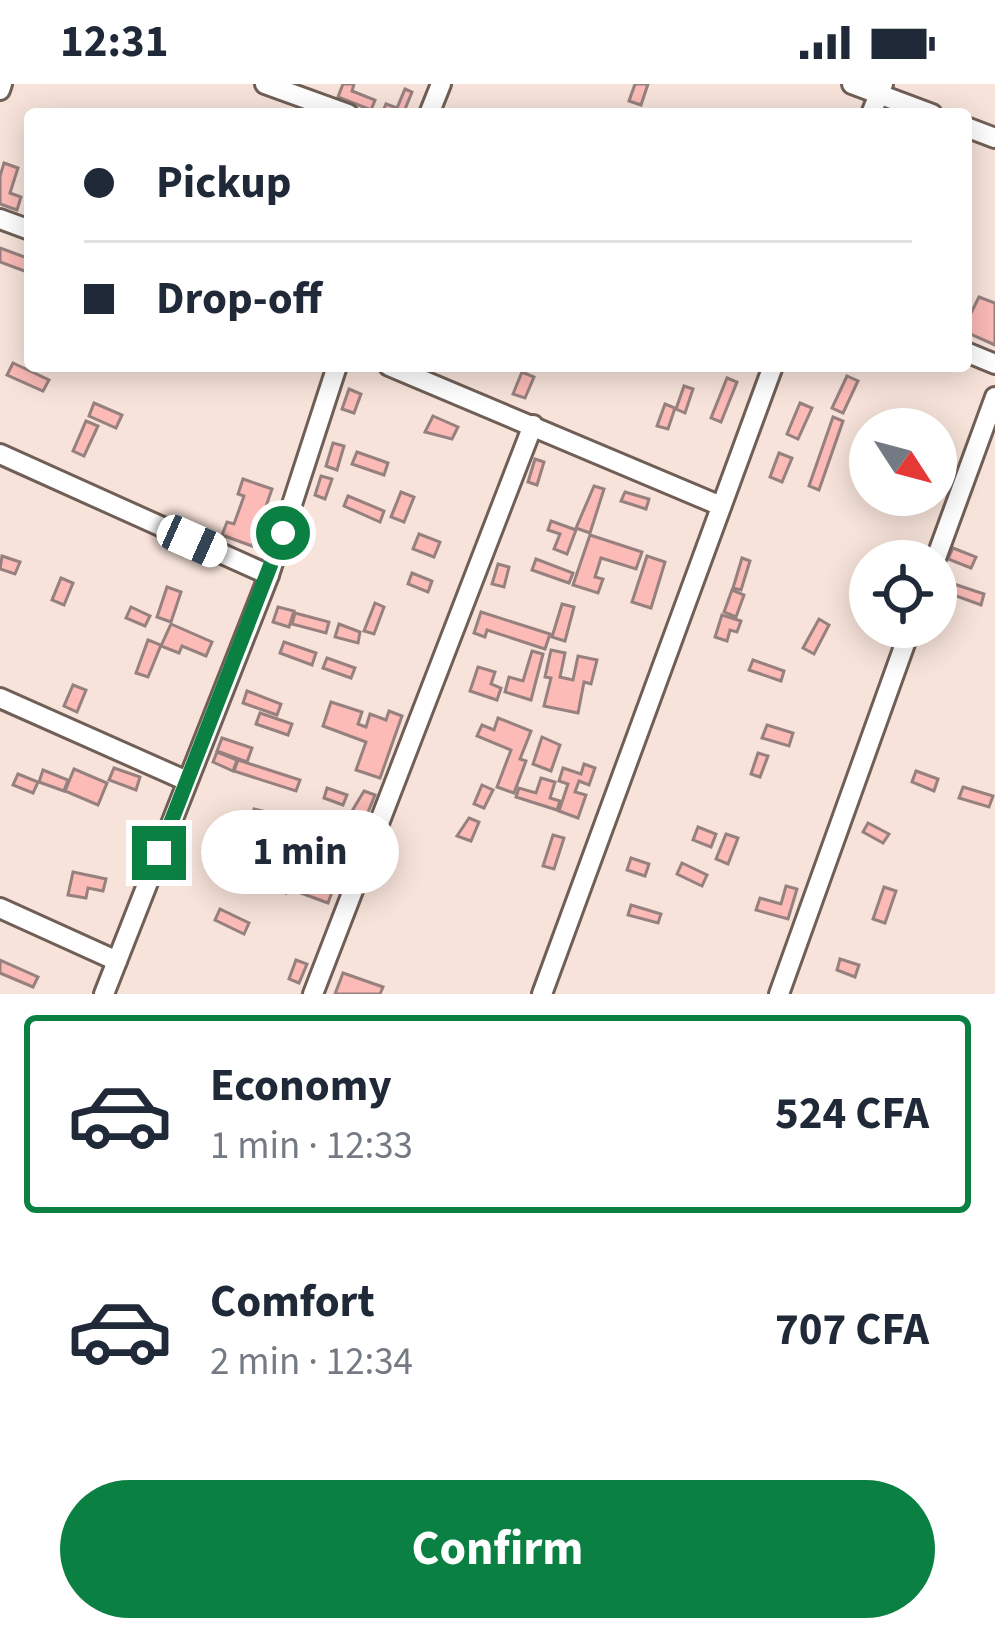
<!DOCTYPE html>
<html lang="en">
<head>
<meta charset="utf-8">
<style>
  :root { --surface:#fff; --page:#f6f6f7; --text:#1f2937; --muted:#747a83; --line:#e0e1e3; --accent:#0b8043 }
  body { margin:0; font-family:"Source Sans 3",sans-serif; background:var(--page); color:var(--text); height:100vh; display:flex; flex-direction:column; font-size:45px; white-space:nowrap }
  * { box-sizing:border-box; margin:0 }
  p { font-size:39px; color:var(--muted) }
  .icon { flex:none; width:66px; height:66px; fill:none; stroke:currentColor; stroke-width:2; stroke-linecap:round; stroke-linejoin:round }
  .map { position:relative; height:910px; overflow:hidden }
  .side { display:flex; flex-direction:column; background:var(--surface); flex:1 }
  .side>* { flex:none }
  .top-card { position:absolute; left:24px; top:24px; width:948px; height:264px; border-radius:12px; box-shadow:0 6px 30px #0003; display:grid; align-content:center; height:264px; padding:0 60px; background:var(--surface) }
  .needle { width:78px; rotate:126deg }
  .buttons { position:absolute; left:849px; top:324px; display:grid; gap:24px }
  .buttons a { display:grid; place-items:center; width:108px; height:108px; border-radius:50%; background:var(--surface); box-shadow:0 6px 30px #0003; font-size:60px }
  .end { position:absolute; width:54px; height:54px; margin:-27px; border:15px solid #0b8043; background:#fff; box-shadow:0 0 0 6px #fff }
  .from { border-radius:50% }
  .bubble { position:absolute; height:84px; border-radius:42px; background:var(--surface); box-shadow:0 6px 30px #0003; font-size:39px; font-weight:700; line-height:84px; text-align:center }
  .car { position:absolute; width:36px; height:72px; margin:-36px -18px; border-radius:15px; box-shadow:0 0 9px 3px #0007; background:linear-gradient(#fff 24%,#345 0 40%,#fff 0 76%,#345 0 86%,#fff 0) }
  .top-card b { display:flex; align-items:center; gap:42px; height:114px; font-size:45px }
  .top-card b+b { border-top:3px solid var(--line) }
  .top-card i { width:30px; height:30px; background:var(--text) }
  ul { padding:21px 0 0; list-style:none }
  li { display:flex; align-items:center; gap:36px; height:198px; margin:0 24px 18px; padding:0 36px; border:6px solid transparent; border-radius:12px }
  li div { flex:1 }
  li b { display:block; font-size:45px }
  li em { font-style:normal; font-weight:700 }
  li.active { border-color:var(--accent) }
  li>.icon { width:108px; height:108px; stroke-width:1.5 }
  .action { display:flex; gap:24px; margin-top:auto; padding:24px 60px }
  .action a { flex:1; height:138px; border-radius:72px; background:var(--accent); color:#fff; font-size:48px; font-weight:700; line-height:138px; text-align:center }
  .status { display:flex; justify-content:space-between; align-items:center; height:84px; padding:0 60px; background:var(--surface); direction:ltr }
  .status svg { height:33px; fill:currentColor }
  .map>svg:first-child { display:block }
  .building { fill:#fcbbb7; stroke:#96817f; stroke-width:3 }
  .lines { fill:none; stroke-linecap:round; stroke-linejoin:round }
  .minor-casing { stroke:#705f57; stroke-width:24 }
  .minor { stroke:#fff; stroke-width:18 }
  .route { stroke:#0b8043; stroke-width:15 }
</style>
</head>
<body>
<div class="status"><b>12:31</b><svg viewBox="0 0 49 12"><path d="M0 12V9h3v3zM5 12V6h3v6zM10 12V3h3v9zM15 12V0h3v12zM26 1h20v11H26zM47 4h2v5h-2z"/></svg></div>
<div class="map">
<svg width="995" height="910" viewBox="0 0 995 910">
  <rect width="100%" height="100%" fill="#f7e3da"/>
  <g class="building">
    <polygon points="343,0 354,0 352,7 375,16 371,26 338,13"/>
    <polygon points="635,0 648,0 641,21 629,17"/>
    <polygon points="405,5 412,8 403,30 383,27 386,20 397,24"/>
    <polygon points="4,79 18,84 10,109 21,113 17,126 0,120 0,92"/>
    <polygon points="0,164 30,175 30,189 0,178"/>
    <polygon points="979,213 995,219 995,261 966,248 966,239"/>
    <polygon points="13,279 49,296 43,307 7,291"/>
    <polygon points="522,288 534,293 525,314 513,310"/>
    <polygon points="847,292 858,297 843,329 832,324"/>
    <polygon points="727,294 737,298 721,338 711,334"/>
    <polygon points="684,302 693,305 685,329 676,325"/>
    <polygon points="349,305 361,310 354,329 342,325"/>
    <polygon points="94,319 122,331 116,344 89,332"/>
    <polygon points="800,319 812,324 798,355 787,350"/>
    <polygon points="665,320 675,324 668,345 657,342"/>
    <polygon points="433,332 458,343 452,355 425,348"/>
    <polygon points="833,333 843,337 819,406 809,402"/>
    <polygon points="86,337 98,342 84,372 73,367"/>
    <polygon points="333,359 344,362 337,386 326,382"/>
    <polygon points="357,368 388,379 384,391 352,380"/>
    <polygon points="779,369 792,374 782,398 770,393"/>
    <polygon points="535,375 544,378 537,401 528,398"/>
    <polygon points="321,392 332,395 325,415 315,411"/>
    <polygon points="243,395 272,405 252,462 222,451 227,438 234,440 244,412 238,410"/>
    <polygon points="594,402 604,405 590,449 576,444"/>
    <polygon points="401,408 414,413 404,438 391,433"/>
    <polygon points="625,408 649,415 646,425 621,417"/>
    <polygon points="348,412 384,427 380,438 344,422"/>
    <polygon points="551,437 576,446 567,470 554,465 560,450 548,446"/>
    <polygon points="419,450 440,458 434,473 413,465"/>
    <polygon points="590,451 642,468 636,485 601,474 595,493 603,495 598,509 573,501"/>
    <polygon points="953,464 976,473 971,484 948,475"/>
    <polygon points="2,472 20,478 15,490 0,485"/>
    <polygon points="647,472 665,478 651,524 632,518"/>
    <polygon points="742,474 750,477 741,506 733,504"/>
    <polygon points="536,475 573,489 569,499 532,486"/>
    <polygon points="498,480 509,483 504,503 492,500"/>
    <polygon points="412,489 432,497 428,508 408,500"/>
    <polygon points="61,494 73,499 64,521 52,516"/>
    <polygon points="954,500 984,510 981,521 951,510"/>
    <polygon points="167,503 181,508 171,538 157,533"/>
    <polygon points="732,506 744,511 736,533 724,528"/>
    <polygon points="375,519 384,523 374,550 364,547"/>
    <polygon points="562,520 574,523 565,557 552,553"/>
    <polygon points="131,523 150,532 145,542 126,534"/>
    <polygon points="278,523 294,527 289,543 273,538"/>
    <polygon points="481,528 550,550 545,565 487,546 485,553 474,549"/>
    <polygon points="295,529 329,538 326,549 292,540"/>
    <polygon points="722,531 741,537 737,548 730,546 727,557 715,553"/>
    <polygon points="819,535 829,541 814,570 803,564"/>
    <polygon points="171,540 212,558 206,572 182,562 179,569 161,562"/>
    <polygon points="339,540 360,548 358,559 335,553"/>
    <polygon points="148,556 161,561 148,593 136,589"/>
    <polygon points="284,558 316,569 312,581 280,569"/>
    <polygon points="551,566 565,569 560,593 573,596 578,572 597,576 591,600 584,598 578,629 544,622 551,594 545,593"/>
    <polygon points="532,567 543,570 531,616 505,608 509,593 523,597"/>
    <polygon points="327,574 355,584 351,594 323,584"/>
    <polygon points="753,576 784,587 781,597 749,586"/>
    <polygon points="478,583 495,588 491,600 501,604 497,616 470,607"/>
    <polygon points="73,601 86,606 77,628 64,622"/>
    <polygon points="247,607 281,620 277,631 243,619"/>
    <polygon points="331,618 362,628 358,640 366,643 370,630 386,636 389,627 402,632 380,694 356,686 366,658 323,642"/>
    <polygon points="260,629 292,640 288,651 256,640"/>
    <polygon points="498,634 531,647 520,675 526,677 514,709 497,703 511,666 477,652 482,641 494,646"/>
    <polygon points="767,641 793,649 789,662 762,654"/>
    <polygon points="542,653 560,661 551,687 533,680"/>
    <polygon points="222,654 252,664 247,678 217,667"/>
    <polygon points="217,668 237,676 233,687 213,678"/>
    <polygon points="758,669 768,672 760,693 751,690"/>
    <polygon points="238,676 300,696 296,707 234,687"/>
    <polygon points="584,680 595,684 589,701 579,697 575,708 586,711 578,734 559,727 568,700 559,697 563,684 581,690"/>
    <polygon points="114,684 140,693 136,706 109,696"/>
    <polygon points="74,685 107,699 98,721 65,707"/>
    <polygon points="43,686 68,696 64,707 39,698"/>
    <polygon points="916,687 938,695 934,707 912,698"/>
    <polygon points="18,690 38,698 33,709 13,701"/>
    <polygon points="541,694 555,698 550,714 560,717 557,726 516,713 519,704 536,709"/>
    <polygon points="482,701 493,706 484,724 474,720"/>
    <polygon points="963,703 993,712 989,723 959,714"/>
    <polygon points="327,704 347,711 343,721 324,714"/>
    <polygon points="364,707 375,711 366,733 352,727"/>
    <polygon points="254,725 275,730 271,743 251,737"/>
    <polygon points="469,734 479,738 471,757 457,752"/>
    <polygon points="285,738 313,747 308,765 301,763 286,809 252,798 259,778 269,781 272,774 244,765 248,752 277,762"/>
    <polygon points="868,739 889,750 883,759 863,748"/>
    <polygon points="698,743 716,750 711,763 693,756"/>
    <polygon points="726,750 738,754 728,780 716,775"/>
    <polygon points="553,751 564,754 554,785 543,782"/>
    <polygon points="631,774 649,780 645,792 627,786"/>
    <polygon points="682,779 707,791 702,802 677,790"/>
    <polygon points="73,788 106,795 103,807 88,804 86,814 68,811"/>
    <polygon points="305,798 332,808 328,819 301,809"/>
    <polygon points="786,802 797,805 788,835 756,826 760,814 781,820"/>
    <polygon points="884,803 896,807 885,839 873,835"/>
    <polygon points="631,821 661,830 658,839 628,831"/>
    <polygon points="220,825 249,839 244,850 215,836"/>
    <polygon points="840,875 859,881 855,893 837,886"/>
    <polygon points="0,876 38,893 33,903 0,889"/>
    <polygon points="296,876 307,880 299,899 289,895"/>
    <polygon points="343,889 383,903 380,910 335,910"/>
  </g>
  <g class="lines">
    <defs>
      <g id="minor">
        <polyline points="265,0 348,30"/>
        <polyline points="852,0 932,30"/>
        <polyline points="0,6 2,0"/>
        <polyline points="429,30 441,0"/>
        <polyline points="871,30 883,0"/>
        <polyline points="966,43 995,54"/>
        <polyline points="0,135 30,146"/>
        <polyline points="966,268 995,280"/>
        <polyline points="389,282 721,422"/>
        <polyline points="0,370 269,491"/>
        <polyline points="935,477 995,313"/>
        <polyline points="0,614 187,697"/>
        <polyline points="0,824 117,877"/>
        <polyline points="104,910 269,491 337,282"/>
        <polyline points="313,910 533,341"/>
        <polyline points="542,910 773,282"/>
        <polyline points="779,910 911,543"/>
      </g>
    </defs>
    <use href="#minor" class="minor-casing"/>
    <use href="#minor" class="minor"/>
  </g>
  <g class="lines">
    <polyline class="route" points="159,769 283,449"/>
  </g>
</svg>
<div class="buttons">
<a><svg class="needle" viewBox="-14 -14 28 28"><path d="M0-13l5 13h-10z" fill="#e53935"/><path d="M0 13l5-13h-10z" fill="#747a83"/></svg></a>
<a><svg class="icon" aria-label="locate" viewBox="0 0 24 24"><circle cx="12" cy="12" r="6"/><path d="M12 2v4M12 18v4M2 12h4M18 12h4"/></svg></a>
</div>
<i class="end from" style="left:283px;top:449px"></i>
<i class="end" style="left:159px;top:769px"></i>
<div class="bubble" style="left:201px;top:726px;width:198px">1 min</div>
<i class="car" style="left:192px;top:457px;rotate:114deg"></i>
<div class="top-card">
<b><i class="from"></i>Pickup</b>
<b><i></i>Drop-off</b>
</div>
</div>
<section class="side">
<ul>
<li class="active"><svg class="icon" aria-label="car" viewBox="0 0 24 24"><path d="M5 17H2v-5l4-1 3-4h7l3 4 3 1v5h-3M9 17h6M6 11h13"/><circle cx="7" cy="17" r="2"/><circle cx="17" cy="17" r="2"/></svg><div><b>Economy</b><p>1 min · 12:33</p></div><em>524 CFA</em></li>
<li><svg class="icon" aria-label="car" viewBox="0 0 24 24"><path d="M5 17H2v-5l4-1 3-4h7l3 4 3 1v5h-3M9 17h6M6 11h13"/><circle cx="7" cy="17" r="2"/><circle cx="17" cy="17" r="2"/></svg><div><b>Comfort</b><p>2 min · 12:34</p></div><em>707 CFA</em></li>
</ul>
<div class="action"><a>Confirm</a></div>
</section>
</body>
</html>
